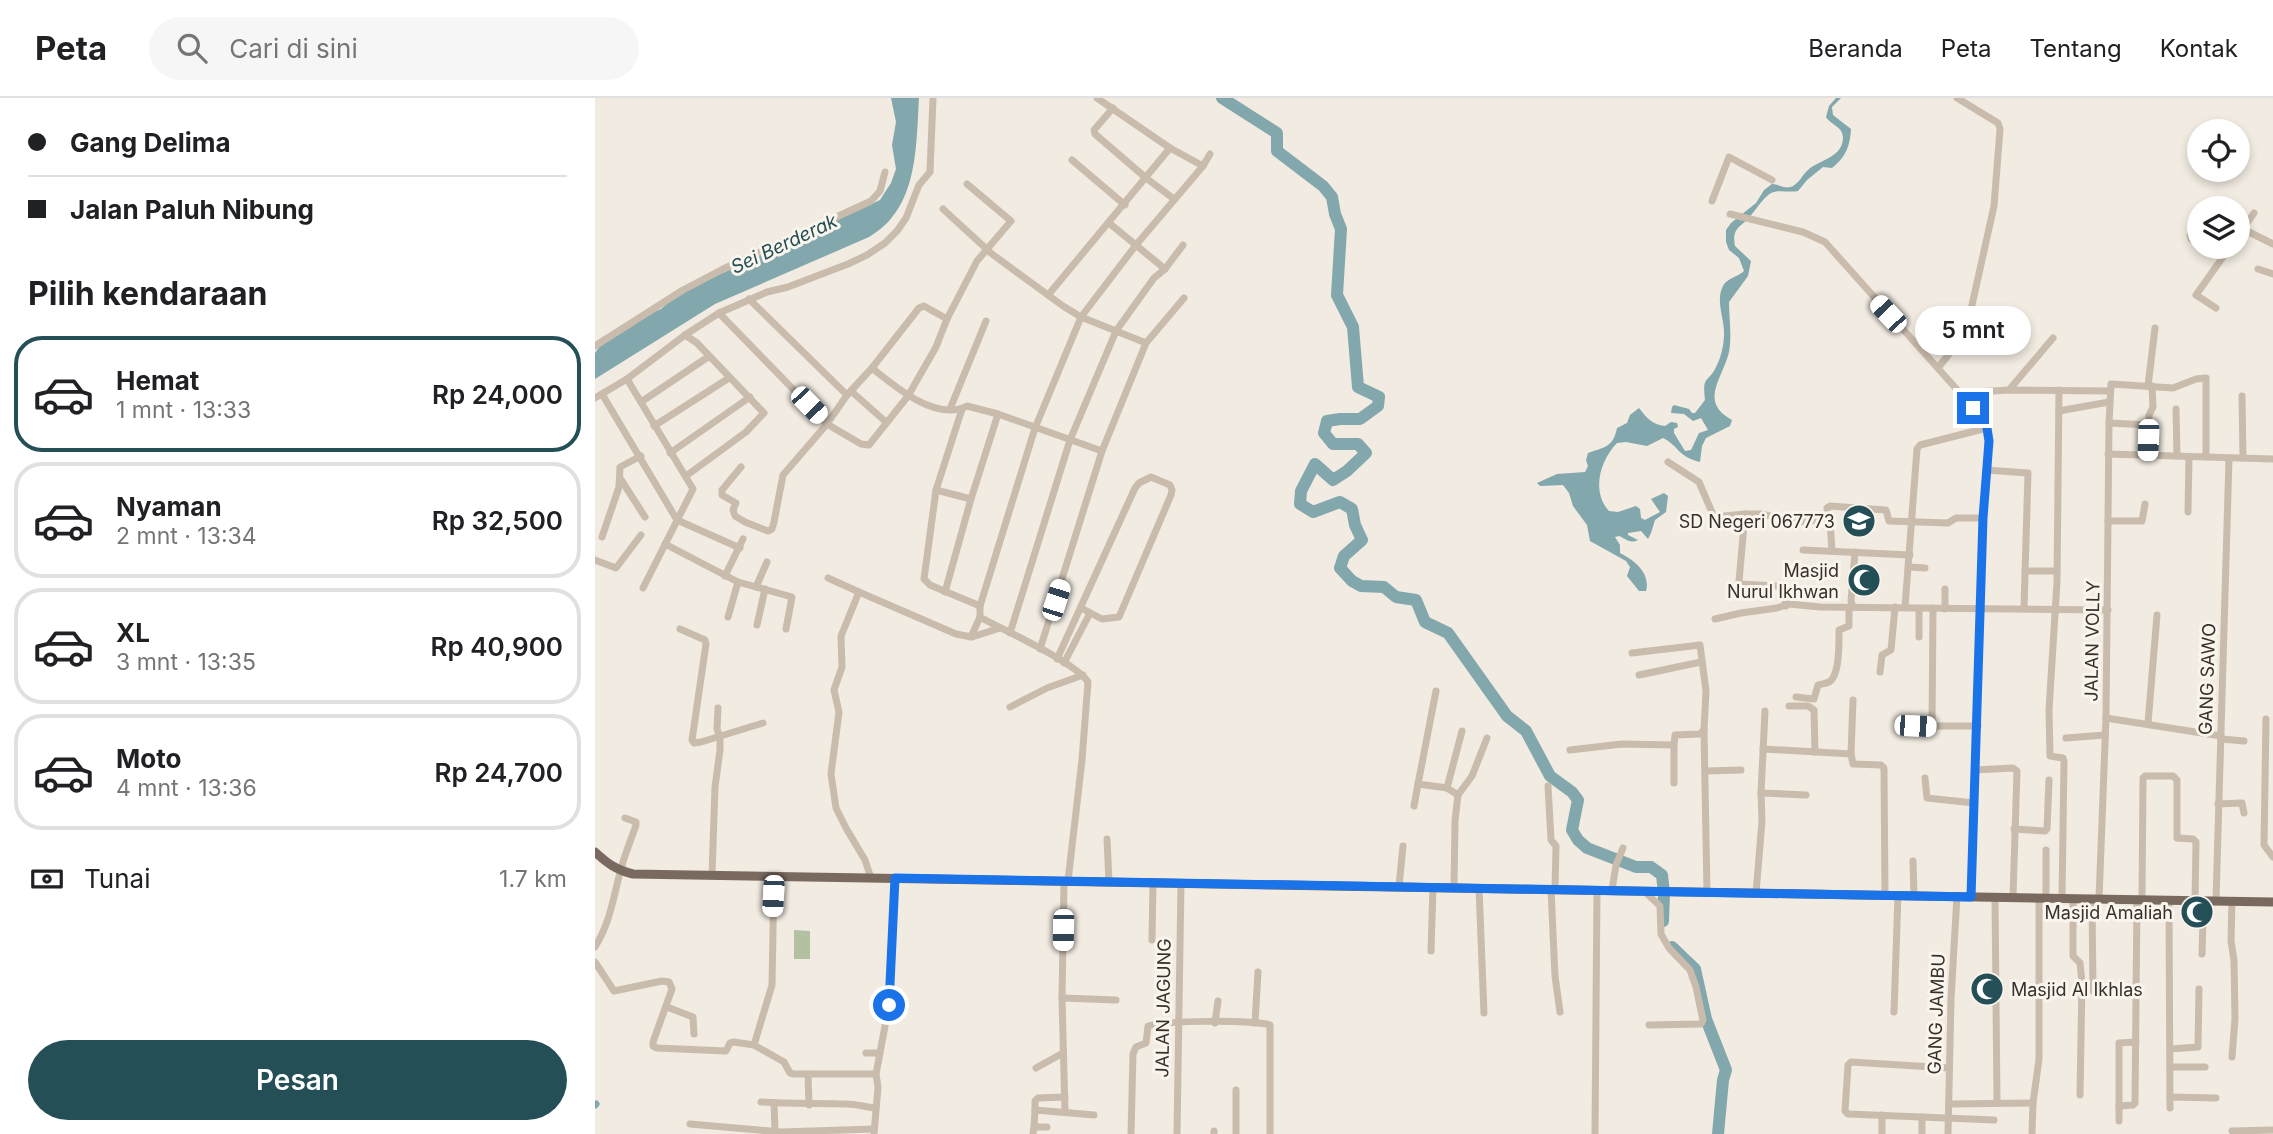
<!DOCTYPE html>
<html lang="id">
<head>
<meta charset="utf-8">
<style>
  :root { --surface:#fff; --page:#f6f6f6; --text:#202124; --muted:#757577; --line:#e0e0e0; --accent:#244f57 }
  body { margin:0; font-family:Inter,sans-serif; background:var(--page); color:var(--text); height:100vh; display:flex; flex-direction:column; font-size:26px; white-space:nowrap }
  * { box-sizing:border-box; margin:0 }
  p { font-size:23px; color:var(--muted) }
  .icon { flex:none; width:38px; height:38px; fill:none; stroke:currentColor; stroke-width:2; stroke-linecap:round; stroke-linejoin:round }
  .map { position:relative; flex:1; overflow:hidden }
  .panel { display:flex; flex-direction:column; background:var(--surface); width:595px }
  .panel>* { flex:none }
  .hud { display:grid; align-content:center; height:154px; padding:0 28px; background:var(--surface) }
  .fabs { position:absolute; left:1592px; top:21px; display:grid; gap:14px }
  .fabs a { display:grid; place-items:center; width:63px; height:63px; border-radius:50%; background:var(--surface); box-shadow:0 4px 10px #0003; font-size:35px }
  .end { position:absolute; width:32px; height:32px; margin:-16px; border:9px solid #1a73e8; background:#fff; box-shadow:0 0 0 4px #fff }
  .from { border-radius:50% }
  .bubble { position:absolute; height:49px; border-radius:24px; background:var(--surface); box-shadow:0 4px 10px #0003; font-size:23px; font-weight:600; line-height:49px; text-align:center }
  .car { position:absolute; width:21px; height:42px; margin:-21px -10px; border-radius:9px; box-shadow:0 0 5px 2px #0007; background:linear-gradient(#fff 24%,#345 0 40%,#fff 0 76%,#345 0 86%,#fff 0) }
  .hud b { display:flex; align-items:center; gap:24px; height:66px; font-size:26px }
  .hud b+b { border-top:2px solid var(--line) }
  .hud i { width:18px; height:18px; background:var(--text) }
  ul { padding:0; list-style:none }
  li { display:flex; align-items:center; gap:21px; height:116px; margin:0 14px 10px; padding:0 14px; border:4px solid var(--line); border-radius:28px }
  li div { flex:1 }
  li b { display:block; font-size:26px }
  li em { font-style:normal; font-weight:600 }
  li.selected { border-color:var(--accent) }
  li>.icon { width:63px; height:63px; stroke-width:1.5 }
  h2 { padding:0 28px; font-size:32px; line-height:84px }
  .pay { display:flex; align-items:center; gap:18px; height:77px; padding:0 28px; font-size:26px }
  .pay p { margin-inline-start:auto }
  .cta { display:flex; gap:14px; margin-top:auto; padding:14px 28px }
  .cta a { flex:1; height:80px; border-radius:42px; background:var(--accent); color:#fff; font-size:28px; font-weight:600; line-height:80px; text-align:center }
  header { display:flex; align-items:center; gap:42px; box-sizing:border-box; height:98px; padding:0 35px; background:var(--surface); border-bottom:2px solid var(--line) }
  header strong { font-size:33px }
  nav { display:flex; gap:38px; margin-inline-start:auto; font-size:24px }
  .search { width:490px; height:63px; background:var(--page); display:flex; align-items:center; gap:18px; box-sizing:border-box; padding:0 24px; border-radius:38px; color:var(--muted); font-size:26px }
  main { display:flex; flex:1; min-height:0 }
  .map>svg:first-child { display:block }
  .green { fill:#b3c0a1 }
  .water { fill:#82a7ac }
  .lines { fill:none; stroke-linecap:round; stroke-linejoin:round }
  .canal { stroke:#82a7ac; stroke-width:7 }
  .river { stroke:#82a7ac; stroke-width:12 }
  .minor-tunnel { stroke:#ccc6bd; stroke-width:7; stroke-dasharray:7 3.5; stroke-linecap:butt }
  .minor { stroke:#c9bcad; stroke-width:7 }
  .major { stroke:#79695e; stroke-width:9 }
  .route { stroke:#1a73e8; stroke-width:9 }
  .labels { text-anchor:middle; dominant-baseline:central; stroke-width:6; stroke-linejoin:round; paint-order:stroke }
  .poi-label { font-size:18px; fill:#38302b; stroke:#f9f5ed; text-anchor:end }
  .street-label { font-size:18px; fill:#38302b; stroke:#f9f5ed }
  .water-label { font-size:19px; font-style:italic; fill:#244f57; stroke:#f9f5ed }
</style>
</head>
<body>
<header>
<strong>Peta</strong>
<div class="search"><svg class="icon" aria-label="search" viewBox="0 0 24 24"><circle cx="10" cy="10" r="6"/><path d="M15 15l6 6"/></svg>Cari di sini</div>
<nav><a>Beranda</a><a>Peta</a><a>Tentang</a><a>Kontak</a></nav>
</header>
<main>
<section class="panel">
<div class="hud">
<b><i class="from"></i>Gang Delima</b>
<b><i></i>Jalan Paluh Nibung</b>
</div>
<h2>Pilih kendaraan</h2>
<ul>
<li class="selected"><svg class="icon" aria-label="car" viewBox="0 0 24 24"><path d="M5 17H2v-5l4-1 3-4h7l3 4 3 1v5h-3M9 17h6M6 11h13"/><circle cx="7" cy="17" r="2"/><circle cx="17" cy="17" r="2"/></svg><div><b>Hemat</b><p>1 mnt · 13:33</p></div><em>Rp 24,000</em></li>
<li><svg class="icon" aria-label="car" viewBox="0 0 24 24"><path d="M5 17H2v-5l4-1 3-4h7l3 4 3 1v5h-3M9 17h6M6 11h13"/><circle cx="7" cy="17" r="2"/><circle cx="17" cy="17" r="2"/></svg><div><b>Nyaman</b><p>2 mnt · 13:34</p></div><em>Rp 32,500</em></li>
<li><svg class="icon" aria-label="car" viewBox="0 0 24 24"><path d="M5 17H2v-5l4-1 3-4h7l3 4 3 1v5h-3M9 17h6M6 11h13"/><circle cx="7" cy="17" r="2"/><circle cx="17" cy="17" r="2"/></svg><div><b>XL</b><p>3 mnt · 13:35</p></div><em>Rp 40,900</em></li>
<li><svg class="icon" aria-label="car" viewBox="0 0 24 24"><path d="M5 17H2v-5l4-1 3-4h7l3 4 3 1v5h-3M9 17h6M6 11h13"/><circle cx="7" cy="17" r="2"/><circle cx="17" cy="17" r="2"/></svg><div><b>Moto</b><p>4 mnt · 13:36</p></div><em>Rp 24,700</em></li>
</ul>
<div class="pay"><svg class="icon" aria-label="cash" viewBox="0 0 24 24"><path d="M3 7h18v10H3z"/><circle cx="12" cy="12" r="2"/></svg>Tunai<p>1.7 km</p></div>
<div class="cta"><a>Pesan</a></div>
</section>
<div class="map">
<svg width="1678" height="1036" viewBox="0 0 1678 1036">
  <rect width="100%" height="100%" fill="#f1ebe1"/>
  <polygon class="green" points="199,832 215,833 215,861 199,861"/>
  <g class="water">
    <path d="M 296,0 L 324,0 C 321,50 323,111 274,139 L 120,206 L 0,281 L 0,255 L 7,245 L 47,219 L 66,211 L 77,201 L 123,177 L 160,161 L 171,153 L 194,145 L 285,102 L 296,85 L 301,71 L 297,47 L 301,24 Z"/>
    <path d="M 1241,0 L 1246,0 L 1237,9 L 1238,17 L 1256,31 C 1255,48 1251,59 1237,70 L 1228,69 L 1212,82 L 1203,93 C 1195,95 1184,91 1176,95 C 1168,100 1163,109 1157,116 C 1148,129 1136,128 1140,148 L 1156,163 L 1153,178 L 1134,204 C 1134,220 1137,238 1134,254 C 1128,280 1103,304 1137,322 L 1135,328 L 1111,340 L 1107,348 L 1105,364 C 1083,359 1084,348 1068,340 L 1052,348 L 1031,344 L 1022,345 C 1005,363 996,393 1014,413 L 1023,414 L 1041,408 L 1045,411 L 1046,420 L 1050,422 L 1065,414 L 1056,401 L 1069,395 L 1073,398 L 1071,414 L 1060,422 L 1056,435 L 1053,441 L 1046,433 L 1033,435 L 1033,437 L 1043,442 C 1035,446 1031,441 1024,438 L 1020,439 L 1025,447 L 1025,455 C 1039,462 1056,475 1051,493 L 1044,493 L 1032,478 L 1035,469 L 1031,463 L 995,443 L 992,427 L 978,408 L 974,395 L 968,387 L 945,388 L 942,385 L 962,376 L 990,374 L 993,368 L 991,362 L 993,355 C 1009,349 1018,350 1022,330 L 1032,325 L 1035,317 L 1044,310 C 1051,319 1057,327 1070,328 L 1076,324 L 1082,325 L 1083,329 L 1079,331 L 1079,335 L 1090,353 L 1096,352 L 1104,335 L 1113,332 L 1106,320 L 1098,323 L 1089,316 L 1076,315 L 1077,309 L 1079,307 L 1094,311 L 1097,315 L 1100,315 L 1110,302 C 1107,276 1113,286 1121,269 C 1126,260 1129,246 1129,237 C 1130,222 1120,203 1128,188 C 1132,180 1143,179 1149,173 L 1144,160 L 1134,152 L 1131,144 L 1131,132 L 1136,125 L 1161,105 L 1169,92 L 1177,86 C 1184,86 1190,92 1198,88 C 1204,85 1208,76 1213,72 C 1225,61 1248,60 1248,39 C 1247,28 1236,27 1231,19 L 1234,8 Z"/>
  </g>
  <g class="lines">
    <polyline class="canal" points="0,1007 1,1006"/>
    <g class="river">
      <polyline points="627,0 682,35 682,53 728,88 737,99 740,116 746,131 742,197 758,229 763,289 784,299 783,308 765,321 745,321 732,323 729,335 738,346 763,346 771,355 752,373 738,382 720,366 706,393 705,406 718,414 745,404 757,411 760,427 767,442 749,458 745,470 757,483 766,488 789,489 801,499 821,502 830,524 853,535 912,618 931,633 955,678 977,694 983,702 977,732 983,742 992,750 1041,769 1056,769 1067,777 1069,795 1068,823"/>
      <polyline points="1077,849 1100,871 1111,921 1131,972 1128,982 1123,1036"/>
    </g>
    <polyline class="minor-tunnel" points="1612,819 1614,817 1614,809"/>
    <g class="minor">
      <polyline points="518,10 499,32 500,36 551,80 579,101"/>
      <polyline points="477,62 530,107"/>
      <polyline points="608,68 615,56"/>
      <polyline points="1117,103 1134,59 1177,82"/>
      <polyline points="1617,110 1618,108"/>
      <polyline points="348,111 397,156 468,208 486,219 551,245"/>
      <polyline points="1135,116 1208,134 1230,144 1391,324 1394,343 1388,420 1376,799"/>
      <polyline points="1605,124 1595,137 1596,141 1605,146"/>
      <polyline points="514,125 570,171"/>
      <polyline points="1648,131 1659,115"/>
      <polyline points="1643,138 1648,131 1678,146"/>
      <polyline points="1609,149 1627,159"/>
      <polyline points="1663,171 1678,176"/>
      <polyline points="454,196 575,50"/>
      <polyline points="154,201 252,297"/>
      <polyline points="1621,210 1601,197 1635,149"/>
      <polyline points="124,215 232,326 266,346 274,347 313,298 341,249 352,221 382,163 416,123 372,86"/>
      <polyline points="90,237 102,245 169,315 151,334 91,378"/>
      <polyline points="0,248 88,192 128,171 276,103 285,93 290,74"/>
      <path d="M 277,270 C 300,289 342,324 372,308 L 403,316 L 507,353"/>
      <polyline points="1343,270 1365,242 1375,216 1399,108 1405,31 1403,25 1362,0"/>
      <polyline points="32,281 98,391 48,490"/>
      <polyline points="1553,288 1560,230"/>
      <polyline points="1414,292 1458,240"/>
      <polyline points="1464,292 1462,484 1454,612 1455,658 1468,660 1469,663 1467,800"/>
      <polyline points="256,293 291,324"/>
      <polyline points="1365,295 1414,292 1515,293"/>
      <polyline points="7,296 82,422 145,450"/>
      <polyline points="1647,298 1648,360"/>
      <polyline points="0,300 32,281 90,237 124,215 172,194 193,189 253,166 272,157 290,145 302,133 311,120 324,87 335,74 338,0"/>
      <polyline points="46,304 113,259"/>
      <polyline points="355,311 391,223"/>
      <polyline points="367,311 341,392 329,481 335,487 385,508"/>
      <polyline points="1581,311 1582,358"/>
      <polyline points="1464,313 1514,304"/>
      <polyline points="1514,325 1554,327"/>
      <polyline points="59,328 134,280"/>
      <polyline points="75,355 155,299"/>
      <polyline points="1513,356 1678,361"/>
      <polyline points="1553,357 1554,317 1558,309 1557,288"/>
      <polyline points="1073,364 1104,384 1119,419 1150,416 1165,416 1206,424 1233,421 1232,410 1235,408 1291,412 1294,423 1353,425 1361,420 1388,420"/>
      <polyline points="146,369 127,392 127,397 141,405 138,412 140,418 150,424 173,433 177,431 179,424 188,377 232,326 252,297 277,270 324,210 329,208 352,221"/>
      <polyline points="1391,372 1433,375 1429,510"/>
      <polyline points="25,380 50,419"/>
      <polyline points="341,392 376,401"/>
      <polyline points="1593,414 1594,359"/>
      <polyline points="1150,416 1144,483 1145,486 1182,488 1189,493 1191,508"/>
      <polyline points="1233,421 1235,424 1237,453"/>
      <polyline points="1513,423 1547,423 1550,406"/>
      <polyline points="7,439 24,389 25,369 46,358"/>
      <polyline points="70,446 143,484 197,499 191,531"/>
      <polyline points="1208,452 1315,457"/>
      <polyline points="0,462 21,470 46,437"/>
      <polyline points="1314,469 1330,470"/>
      <polyline points="1430,473 1461,473"/>
      <polyline points="130,478 148,441"/>
      <polyline points="233,480 264,494 246,538 247,569 239,592 244,614 236,676 241,710 251,730 270,762 276,780"/>
      <polyline points="161,489 172,464"/>
      <polyline points="264,494 361,536 376,539 385,519 385,508 440,330 486,219 541,147 608,68 575,50 502,0"/>
      <polyline points="350,494 376,401 403,316"/>
      <polyline points="1258,509 1256,503 1260,454"/>
      <polyline points="1310,509 1322,351 1325,347 1392,330"/>
      <polyline points="1324,510 1324,539"/>
      <polyline points="1350,511 1350,491"/>
      <polyline points="133,519 143,484"/>
      <path d="M 385,519 C 408,532 480,564 493,584 L 487,662 L 473,783"/>
      <polyline points="1120,521 1146,515 1182,510 1194,506 1225,509 1513,512"/>
      <polyline points="162,527 170,491"/>
      <polyline points="85,531 110,542 111,546 97,642 99,645 106,644 168,625"/>
      <polyline points="415,535 475,342 521,233 559,180 570,171 588,147"/>
      <polyline points="377,539 405,530"/>
      <polyline points="445,551 507,353 551,245 589,200"/>
      <polyline points="1037,555 1105,547 1111,593 1109,632 1112,794"/>
      <polyline points="462,561 540,390 544,385 556,379 575,387 577,392 576,397 524,519 507,521 486,510"/>
      <polyline points="469,565 495,515"/>
      <polyline points="1285,574 1287,557 1296,552 1300,509"/>
      <polyline points="1044,577 1106,564"/>
      <polyline points="841,593 823,686 852,690 863,697 860,723 859,789"/>
      <path d="M 1201,599 L 1219,601 L 1223,587 C 1226,586 1230,586 1234,584 C 1245,578 1244,544 1244,532 L 1254,528 L 1254,509"/>
      <polyline points="1194,608 1213,608 1219,612 1220,654"/>
      <polyline points="415,609 452,590 488,577"/>
      <polyline points="1511,620 1626,638"/>
      <polyline points="1671,621 1669,747 1678,759"/>
      <polyline points="1553,625 1562,517"/>
      <polyline points="1319,628 1383,628"/>
      <polyline points="1337,629 1338,510"/>
      <polyline points="1471,640 1510,637"/>
      <polyline points="1626,641 1649,643"/>
      <polyline points="1079,647 1079,685"/>
      <polyline points="1168,651 1256,656 1258,602"/>
      <polyline points="975,652 1027,646 1079,647 1080,637 1105,636 1109,632"/>
      <polyline points="1256,656 1258,666 1286,667 1289,670 1290,797"/>
      <polyline points="1380,672 1418,670 1422,673 1418,799"/>
      <polyline points="1111,673 1146,672"/>
      <polyline points="1330,680 1332,700 1379,705"/>
      <polyline points="953,688 956,742 961,748 960,791"/>
      <polyline points="852,690 867,633"/>
      <polyline points="1166,695 1211,697"/>
      <polyline points="863,697 877,678 892,640"/>
      <polyline points="1623,706 1647,705 1649,715"/>
      <polyline points="819,708 823,686"/>
      <polyline points="1419,731 1450,733 1452,731 1454,682"/>
      <polyline points="512,741 514,784"/>
      <polyline points="1318,763 1319,798"/>
      <polyline points="117,777 120,689 125,652 125,639 122,631 123,610"/>
      <polyline points="469,783 467,900 470,1014"/>
      <polyline points="804,788 808,748"/>
      <polyline points="884,790 889,915"/>
      <polyline points="956,791 960,878 965,914"/>
      <polyline points="1017,792 1021,767 1028,750"/>
      <polyline points="1049,793 1065,808 1066,836 1074,850 1095,872 1101,889 1108,922 1106,926 1054,927"/>
      <polyline points="1161,795 1167,723 1166,695 1170,613"/>
      <polyline points="1400,799 1402,1005"/>
      <polyline points="1451,800 1451,752"/>
      <polyline points="1478,800 1478,858 1485,865 1487,884 1485,997"/>
      <polyline points="1497,801 1498,893"/>
      <polyline points="1504,801 1511,620 1514,325 1516,286 1578,290 1601,281 1611,280 1611,359"/>
      <polyline points="1547,801 1548,680 1550,678 1578,678 1582,682 1582,740 1598,741 1601,744 1600,802"/>
      <polyline points="1574,802 1575,1010"/>
      <polyline points="1621,803 1634,361"/>
      <polyline points="1637,803 1636,843 1639,862 1640,921 1637,959"/>
      <polyline points="557,842 558,784"/>
      <path d="M 0,849 C 17,822 19,793 28,764 C 32,751 37,739 41,727 L 41,724 L 30,720"/>
      <polyline points="836,853 838,789"/>
      <polyline points="1607,856 1608,823 1612,819"/>
      <polyline points="0,864 19,893 67,883 74,884 77,891 58,944 58,948 62,950 131,953 135,945 139,944 159,947 189,964 195,975 199,976 281,976"/>
      <polyline points="467,900 521,902"/>
      <polyline points="72,909 98,919 99,936"/>
      <polyline points="1299,914 1303,797"/>
      <polyline points="620,925 623,903"/>
      <polyline points="660,925 663,874"/>
      <polyline points="159,947 177,887 179,778"/>
      <polyline points="1575,951 1603,949 1604,891"/>
      <polyline points="271,955 285,955"/>
      <polyline points="1575,969 1610,969"/>
      <polyline points="441,970 468,955"/>
      <polyline points="1354,970 1256,964 1253,967 1250,1013 1253,1016 1399,1022"/>
      <polyline points="213,976 214,1007"/>
      <polyline points="641,992 641,1036"/>
      <polyline points="1575,999 1621,1000"/>
      <path d="M 166,1004 C 195,1006 223,1005 252,1006 C 261,1006 270,1009 280,1010"/>
      <polyline points="179,1005 180,1034"/>
      <polyline points="1354,1006 1438,1005"/>
      <polyline points="1524,1008 1538,1007 1540,1005 1542,801"/>
      <polyline points="440,1012 440,1003 443,1000 470,999"/>
      <polyline points="1524,1023 1524,945 1541,944"/>
      <polyline points="95,1026 186,1034 279,1031"/>
      <polyline points="439,1029 440,1012 499,1017"/>
      <polyline points="619,1033 619,1036"/>
      <polyline points="1637,1033 1678,1032"/>
      <polyline points="279,1036 283,989 281,976 294,907 300,780"/>
      <polyline points="438,1036 439,1029 452,1029"/>
      <path d="M 536,1036 L 538,956 L 541,949 L 551,945 L 553,928 C 573,922 655,922 675,927 L 675,1036"/>
      <polyline points="582,1036 586,785"/>
      <polyline points="1000,1036 1002,792"/>
      <polyline points="1287,1036 1287,1017"/>
      <polyline points="1327,1036 1327,1019"/>
      <polyline points="1353,1036 1356,901 1362,798"/>
      <polyline points="1437,1036 1438,1005 1444,961 1444,800"/>
    </g>
    <path class="major" d="M 0,754 C 12,765 21,772 38,776 L 1678,804"/>
  </g>
  <g class="lines">
    <polyline class="route" points="294,907 300,780 1376,799 1388,420 1394,343 1391,324 1378,310"/>
  </g>
  <defs>
    <symbol id="school-disc" viewBox="-11 -11 22 22"><circle r="9.5" fill="#244f57" stroke="#f9f5ed"/><path d="M0-5L7-2L0 1L-7-2ZM-4 1L0 2.5L4 1V4Q0 6-4 4Z" fill="#fff"/></symbol>
    <symbol id="mosque-disc" viewBox="-11 -11 22 22"><circle r="9.5" fill="#244f57" stroke="#f9f5ed"/><path d="M3.5-4.9A6 6 0 1 0 3.5 4.9A5 5 0 1 1 3.5-4.9Z" fill="#fff"/></symbol>
  </defs>
  <g fill-rule="evenodd">
    <use href="#school-disc" x="1245" y="404" width="38" height="38"/>
    <use href="#mosque-disc" x="1250" y="463" width="38" height="38"/>
    <use href="#mosque-disc" x="1583" y="795" width="38" height="38"/>
    <use href="#mosque-disc" x="1373" y="872" width="38" height="38"/>
  </g>
  <g class="labels">
    <g class="poi-label">
      <text x="1240" y="423">SD Negeri 067773</text>
      <text x="1244" y="472">Masjid<tspan x="1244" dy="21">Nurul Ikhwan</tspan></text>
      <text x="1578" y="814">Masjid Amaliah</text>
      <text x="1416" y="891" text-anchor="start">Masjid Al Ikhlas</text>
    </g>
    <g class="street-label">
      <text transform="translate(1497 543) rotate(-89)">JALAN VOLLY</text>
      <text transform="translate(1612 581) rotate(-88)">GANG SAWO</text>
      <text transform="translate(568 910) rotate(-89)">JALAN JAGUNG</text>
      <text transform="translate(1341 916) rotate(-88)">GANG JAMBU</text>
    </g>
    <g class="water-label">
      <text transform="translate(189 146) rotate(-25)">Sei Berderak</text>
    </g>
  </g>
</svg>
<div class="fabs">
<a><svg class="icon" aria-label="locate" viewBox="0 0 24 24"><circle cx="12" cy="12" r="6"/><path d="M12 2v4M12 18v4M2 12h4M18 12h4"/></svg></a>
<a><svg class="icon" aria-label="layers" viewBox="0 0 24 24"><path d="M12 4l9 5-9 5-9-5zM3 14l9 5 9-5"/></svg></a>
</div>
<i class="end from" style="left:294px;top:907px"></i>
<i class="end" style="left:1378px;top:310px"></i>
<div class="bubble" style="left:1320px;top:208px;width:116px">5 mnt</div>
<i class="car" style="left:1293px;top:216px;rotate:317deg"></i>
<i class="car" style="left:214px;top:307px;rotate:136deg"></i>
<i class="car" style="left:1553px;top:342px;rotate:182deg"></i>
<i class="car" style="left:461px;top:502px;rotate:18deg"></i>
<i class="car" style="left:1320px;top:628px;rotate:92deg"></i>
<i class="car" style="left:178px;top:798px;rotate:183deg"></i>
<i class="car" style="left:468px;top:832px;rotate:181deg"></i>
</div>
</main>
</body>
</html>
